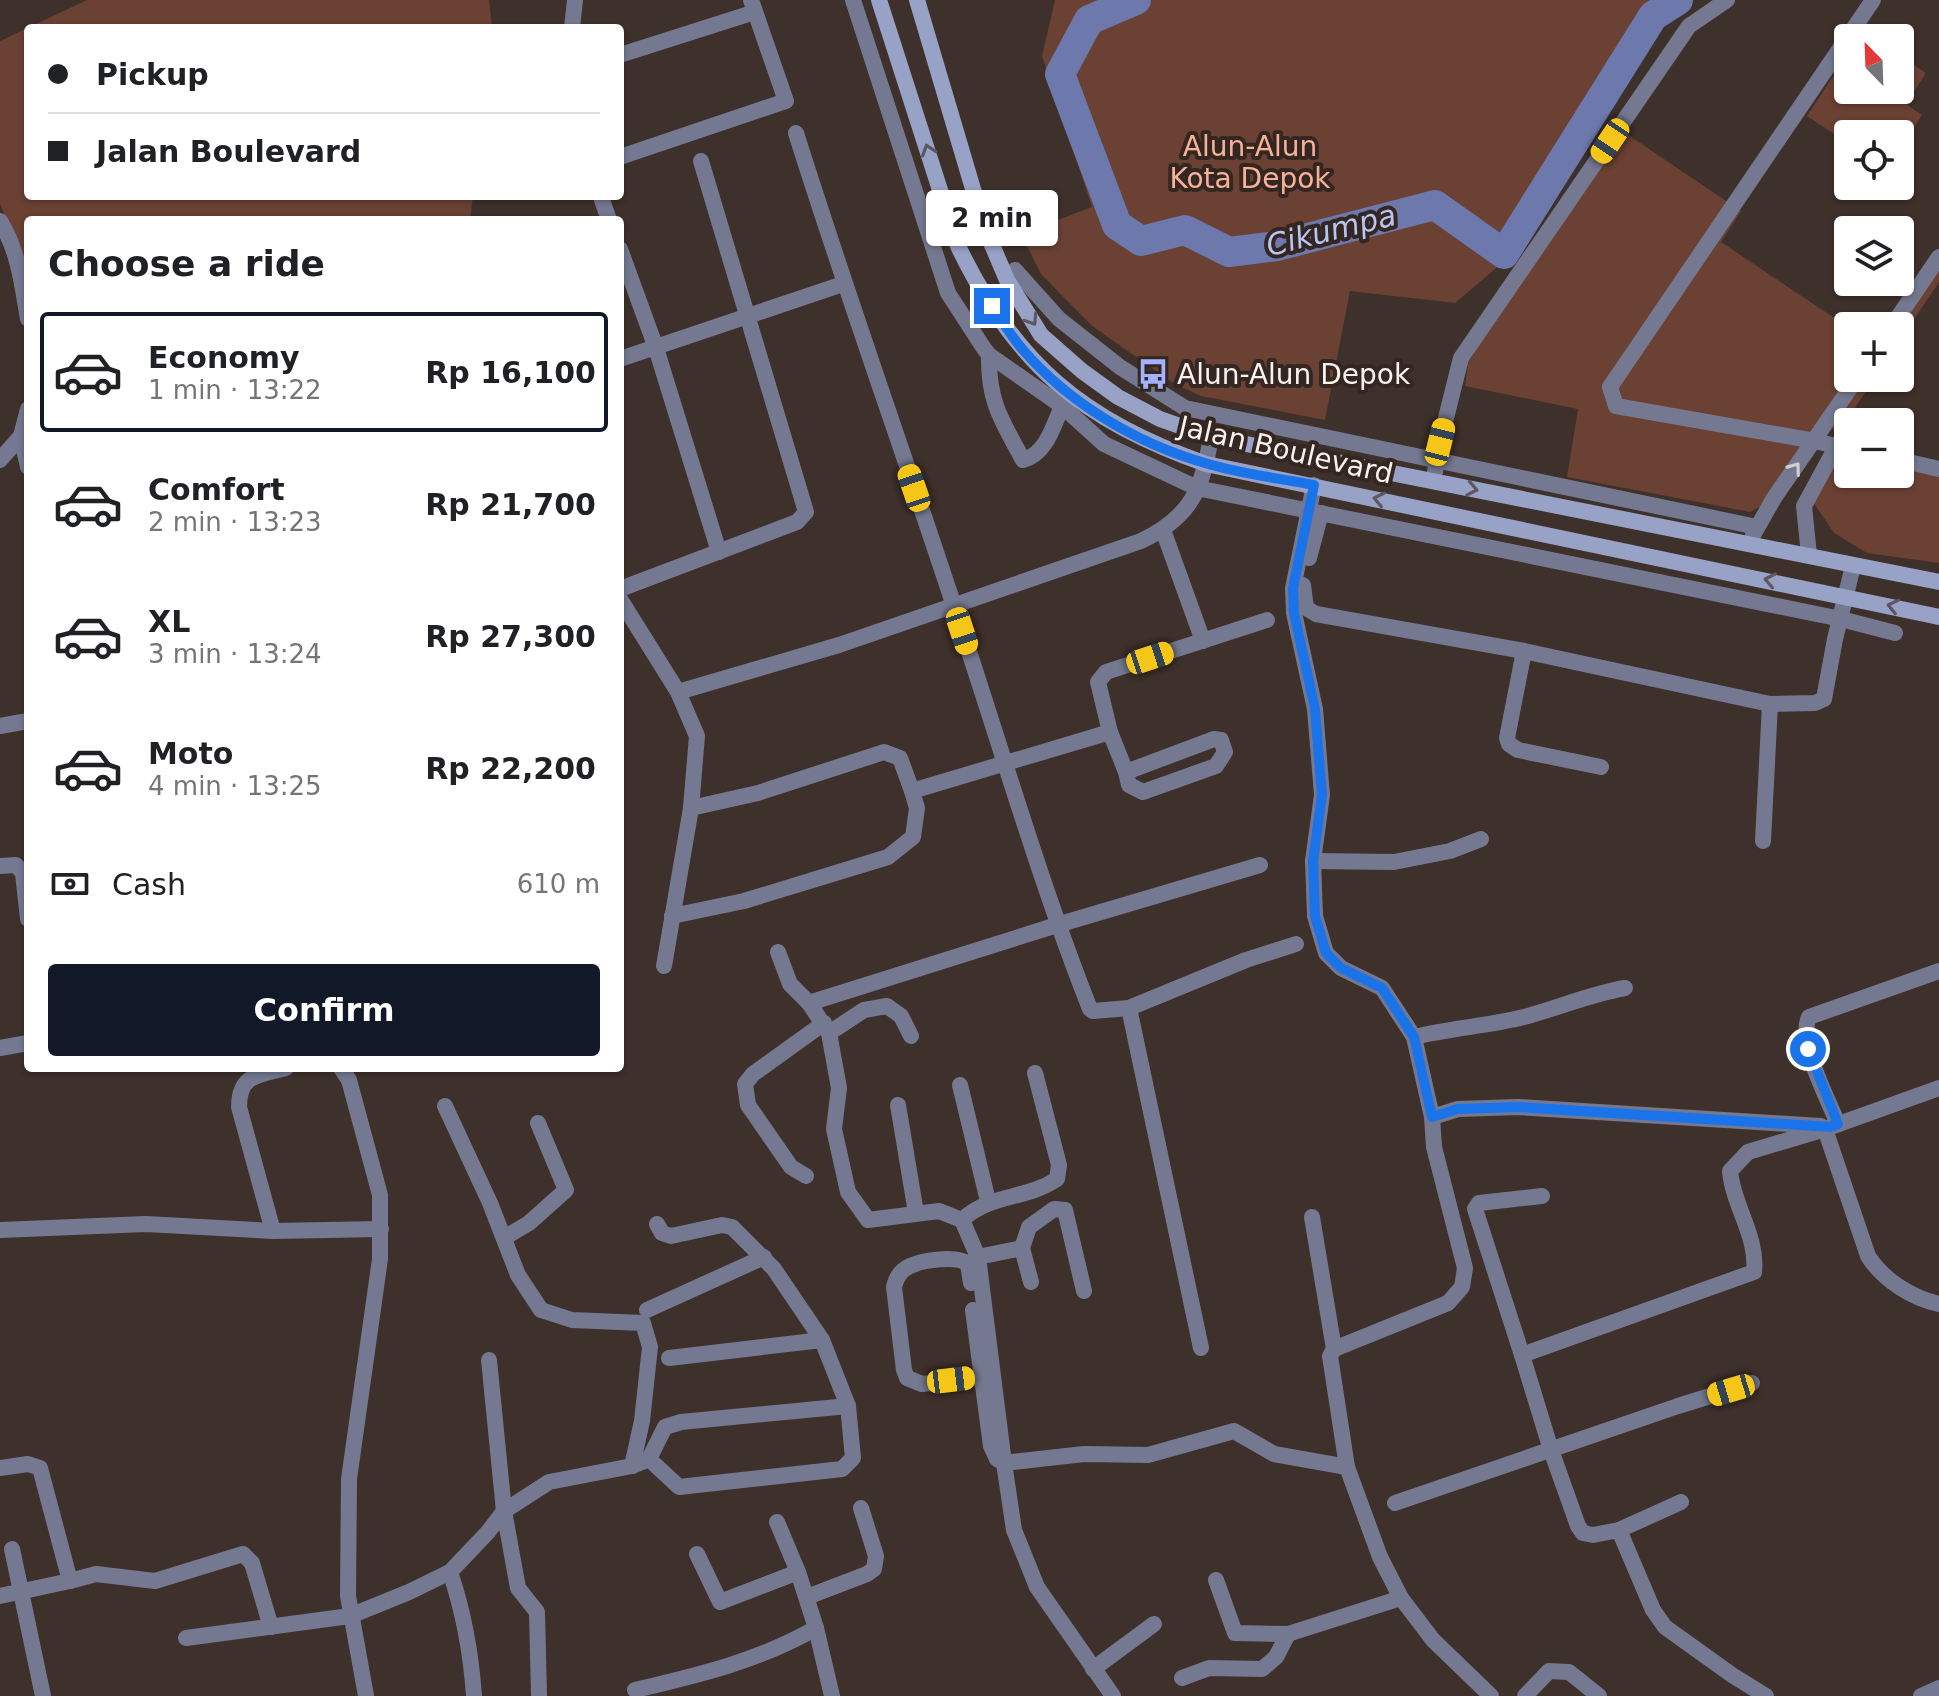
<!DOCTYPE html>
<html lang="en">
<head>
<meta charset="utf-8">
<style>
  :root { --surface:#fff; --page:#f2f2f2; --text:#202124; --muted:#757577; --line:#e0e0e0; --accent:#111827 }
  body { margin:0; font-family:"DejaVu Sans",sans-serif; background:var(--page); color:var(--text); height:100vh; display:flex; flex-direction:column; font-size:30px; white-space:nowrap }
  * { box-sizing:border-box; margin:0 }
  p { font-size:26px; color:var(--muted) }
  .icon { flex:none; width:44px; height:44px; fill:none; stroke:currentColor; stroke-width:2; stroke-linecap:round; stroke-linejoin:round }
  .map { position:relative; flex:1; overflow:hidden }
  .panel { position:absolute; left:24px; top:216px; width:600px; height:856px; display:flex; flex-direction:column; background:var(--surface); border-radius:8px; box-shadow:0 2px 6px #0004 }
  .panel>* { flex:none }
  .guide { position:absolute; left:24px; top:24px; width:600px; height:176px; border-radius:8px; box-shadow:0 2px 6px #0004; display:grid; align-content:center; height:176px; padding:0 24px; background:var(--surface) }
  .needle { width:52px; rotate:337deg }
  .tools { position:absolute; left:1834px; top:24px; display:grid; gap:16px }
  .tools a { display:grid; place-items:center; width:80px; height:80px; border-radius:8px; background:var(--surface); box-shadow:0 2px 6px #0004; font-size:40px }
  .end { position:absolute; width:36px; height:36px; margin:-18px; border:10px solid #1a73e8; background:#fff; box-shadow:0 0 0 4px #fff }
  .from { border-radius:50% }
  .bubble { position:absolute; height:56px; border-radius:8px; background:var(--surface); box-shadow:0 2px 6px #0004; font-size:26px; font-weight:600; line-height:56px; text-align:center }
  .car { position:absolute; width:24px; height:48px; margin:-24px -12px; border-radius:10px; box-shadow:0 0 6px 2px #0007; background:linear-gradient(#f5c518 24%,#345 0 40%,#f5c518 0 76%,#345 0 86%,#f5c518 0) }
  .guide b { display:flex; align-items:center; gap:28px; height:76px; font-size:30px }
  .guide b+b { border-top:2px solid var(--line) }
  .guide i { width:20px; height:20px; background:var(--text) }
  ul { padding:0; list-style:none }
  li { display:flex; align-items:center; gap:24px; height:120px; margin:0 16px 12px; padding:0 8px; border:4px solid transparent; border-radius:8px }
  li div { flex:1 }
  li b { display:block; font-size:30px }
  li em { font-style:normal; font-weight:600 }
  li.current { border-color:var(--accent) }
  li>.icon { width:72px; height:72px; stroke-width:1.5 }
  h2 { padding:0 24px; font-size:36px; line-height:96px }
  .pay { display:flex; align-items:center; gap:20px; height:88px; padding:0 24px; font-size:30px }
  .pay p { margin-inline-start:auto }
  .cta { display:flex; gap:16px; margin-top:auto; padding:16px 24px }
  .cta a { flex:1; height:92px; border-radius:8px; background:var(--accent); color:#fff; font-size:32px; font-weight:600; line-height:92px; text-align:center }
  .map>svg:first-child { display:block }
  .green { fill:#6a4133 }
  .lines { fill:none; stroke-linecap:round; stroke-linejoin:round }
  .river { stroke:#6d78ad; stroke-width:30 }
  .street { stroke:#747991; stroke-width:16 }
  .secondary { stroke:#98a1c6; stroke-width:16 }
  .oneway { stroke:#5c5763 }
  .oneway2 { stroke:#d2ccd1 }
  .route { stroke:#1a73e8; stroke-width:10 }
  .labels { text-anchor:middle; dominant-baseline:central; stroke-width:8; stroke-linejoin:round; paint-order:stroke }
  .park-label { font-size:28px; fill:#f6b197; stroke:#342621 }
  .poi-label { font-size:28px; fill:#faf0ec; stroke:#342621; text-anchor:start }
  .street-label { font-size:28px; fill:#faf0ec; stroke:#342621 }
  .water-label { font-size:30px; font-style:italic; fill:#b8c4f2; stroke:#342621 }
</style>
</head>
<body>
<div class="map">
<svg width="1939" height="1696" viewBox="0 0 1939 1696">
  <rect width="100%" height="100%" fill="#3e302a"/>
  <g class="green">
    <polygon points="87,0 489,0 492,28 28,28 28,196 473,196 470,220 28,220 28,272 0,204 0,41"/>
    <polygon points="1055,0 1685,0 1655,20 1590,110 1584,137 1507,259 1455,303 1350,291 1325,420 1201,396 1175,384 1092,326 1041,274 1021,234 1092,207 1042,56"/>
    <polygon points="1848,54 1848,90 1900,90 1900,56 1926,73 1906,104 1922,115 1900,148 1900,134 1848,134 1848,143 1807,116"/>
    <polygon points="1621,130 1741,211 1721,242 1848,327 1848,378 1765,504 1750,512 1567,477 1578,409 1465,386 1468,363 1519,281"/>
    <polygon points="1939,269 1939,282 1900,340 1900,326"/>
    <polygon points="1865,378 1875,378 1839,431 1834,431 1832,427"/>
    <polygon points="1840,455 1848,456 1848,474 1900,474 1900,467 1939,476 1939,563 1867,553 1834,533 1813,502"/>
  </g>
  <g class="lines">
    <polyline class="river" points="1136,0 1089,20 1060,74 1117,225 1141,241 1185,230 1229,252 1277,246 1435,205 1504,254 1653,16 1678,0"/>
    <g class="street">
      <polyline points="853,0 948,293 983,347 989,355 1062,406 1104,444 1197,488 1841,619 1895,633"/>
      <polyline points="572,28 575,0"/>
      <polyline points="620,55 755,12"/>
      <path d="M 796,133 C 846,292 902,448 954,606 C 999,740 1038,877 1090,1009 L 1093,1011 L 1129,1008 L 1246,960 L 1296,944"/>
      <polyline points="620,157 786,101 751,0"/>
      <polyline points="601,197 609,220"/>
      <path d="M 0,221 C 19,252 22,285 28,319"/>
      <polyline points="620,249 656,348 719,552"/>
      <polyline points="1015,270 1059,319 1120,367 1185,408 1757,527"/>
      <polyline points="1892,326 1939,257"/>
      <path d="M 989,355 C 988,402 1002,421 1023,460 C 1046,454 1053,427 1062,406"/>
      <polyline points="620,359 843,284"/>
      <polyline points="21,436 28,467"/>
      <polyline points="1848,449 1815,441 1616,406 1610,387 1873,0"/>
      <polyline points="0,460 21,436 28,409"/>
      <polyline points="1900,460 1939,469"/>
      <polyline points="1435,472 1440,442 1461,358 1689,26 1727,0"/>
      <polyline points="1314,485 1293,588 1294,613 1315,709 1322,795 1313,861 1315,916 1326,953 1341,968 1382,988 1414,1037 1432,1117 1434,1147 1465,1268 1462,1287 1448,1303 1334,1349 1330,1356 1347,1467 1380,1557 1401,1598 1433,1640 1491,1696"/>
      <polyline points="1163,530 1203,641"/>
      <polyline points="1753,535 1774,498 1857,378"/>
      <polyline points="1809,555 1804,506 1836,447"/>
      <polyline points="1309,558 1321,513"/>
      <polyline points="1303,585 1306,608 1316,614 1524,651 1770,704 1815,703 1824,699 1835,639 1853,566"/>
      <polyline points="620,589 797,522 806,512 701,161"/>
      <polyline points="620,599 678,692 697,736 691,808 664,966"/>
      <polyline points="1524,651 1507,738 1509,744 1518,750 1601,767"/>
      <path d="M 678,692 L 839,645 L 1141,541 C 1191,517 1202,490 1211,437"/>
      <polyline points="0,726 28,721"/>
      <polyline points="1110,732 1098,682 1106,672 1267,620"/>
      <polyline points="691,808 758,793 884,752 900,758 912,791 1110,732 1126,772 1214,739 1221,740 1225,752 1216,766 1143,792 1129,785 1126,772"/>
      <polyline points="1763,841 1770,704"/>
      <polyline points="1313,861 1394,862 1450,851 1481,839"/>
      <polyline points="0,866 16,865 23,873 28,919"/>
      <polyline points="672,916 744,901 888,857 913,837 917,808 912,791"/>
      <polyline points="778,952 790,984 809,1003 1057,925 1260,865"/>
      <polyline points="809,1003 829,1033 839,1088 834,1129 848,1192 868,1220 939,1211 962,1220 978,1257 1004,1463 1084,1454 1148,1455 1234,1431 1274,1454 1347,1467"/>
      <polyline points="1129,1008 1201,1348"/>
      <polyline points="829,1033 864,1010 887,1006 901,1016 911,1036"/>
      <path d="M 1414,1037 C 1451,1028 1488,1026 1524,1017 C 1558,1008 1590,994 1625,988"/>
      <polyline points="0,1048 28,1043"/>
      <polyline points="341,1068 349,1080 380,1195 380,1259 349,1479 348,1596 366,1696"/>
      <polyline points="960,1085 988,1201"/>
      <polyline points="898,1105 916,1213"/>
      <polyline points="445,1106 490,1203 518,1275 541,1310 572,1320 643,1323 650,1347 642,1421 632,1466"/>
      <polyline points="1432,1117 1458,1109 1518,1107 1821,1126"/>
      <path d="M 1838,1124 C 1828,1099 1797,1042 1809,1017 L 1939,971"/>
      <path d="M 1825,1129 L 1868,1256 C 1883,1280 1912,1298 1939,1304"/>
      <polyline points="806,1176 791,1167 748,1105 745,1084 753,1074 824,1023"/>
      <polyline points="1312,1217 1334,1349"/>
      <path d="M 962,1220 C 991,1193 1026,1200 1057,1179 L 1059,1165 L 1035,1073"/>
      <polyline points="0,1230 146,1224 273,1231 381,1229"/>
      <path d="M 273,1231 L 239,1107 C 239,1074 259,1075 286,1068"/>
      <polyline points="504,1238 529,1223 566,1190 538,1123"/>
      <polyline points="1022,1248 1031,1282"/>
      <polyline points="978,1257 1022,1248 1029,1227 1054,1209 1065,1210 1084,1291"/>
      <path d="M 971,1283 L 968,1264 C 957,1255 923,1260 910,1266 C 901,1270 896,1278 894,1287 L 904,1370 L 907,1378 L 922,1384 L 980,1377"/>
      <polyline points="647,1310 764,1257"/>
      <polyline points="973,1310 991,1446 997,1459 1004,1463 1014,1530 1037,1587 1113,1696"/>
      <polyline points="1522,1355 1475,1209 1479,1203 1542,1196"/>
      <polyline points="669,1358 822,1340"/>
      <polyline points="489,1360 504,1511 518,1588 537,1612 539,1696"/>
      <polyline points="649,1459 679,1487 842,1469 853,1458 848,1406 822,1340 774,1269 732,1227 722,1225 671,1236 662,1233 657,1224"/>
      <polyline points="0,1468 28,1464 40,1468 70,1581 0,1596"/>
      <polyline points="1395,1503 1678,1406 1752,1383"/>
      <polyline points="777,1522 798,1572"/>
      <polyline points="1619,1530 1681,1502"/>
      <polyline points="12,1549 43,1696"/>
      <polyline points="697,1554 720,1602 798,1572 816,1628"/>
      <path d="M 450,1572 C 464,1613 471,1653 474,1696"/>
      <polyline points="1216,1580 1235,1633 1288,1634 1401,1598"/>
      <polyline points="70,1581 96,1574 155,1581 243,1554 252,1563 271,1627"/>
      <polyline points="807,1597 867,1574 874,1569 876,1556 861,1508"/>
      <polyline points="186,1638 350,1616 409,1592 450,1572 488,1532 504,1511 549,1482 632,1466 649,1459 665,1427 681,1422 848,1406"/>
      <polyline points="1093,1669 1154,1624"/>
      <polyline points="1182,1678 1209,1668 1262,1669 1276,1657 1288,1634"/>
      <path d="M 635,1690 C 698,1675 759,1661 816,1628 L 832,1696"/>
      <polyline points="1525,1696 1549,1671 1569,1672 1599,1696"/>
      <path d="M 1766,1696 L 1732,1675 L 1665,1627 L 1653,1610 L 1619,1530 L 1593,1535 L 1583,1533 L 1578,1526 L 1551,1450 L 1522,1355 L 1754,1272 C 1758,1236 1733,1206 1730,1171 L 1748,1152 L 1825,1129 L 1939,1088"/>
      <polyline points="1921,1696 1939,1688"/>
    </g>
    <g class="secondary">
      <path d="M 879,0 L 958,246 C 1015,365 1083,420 1206,464 L 1939,617"/>
      <polyline points="917,0 984,226 1007,280 1041,335 1082,371 1118,397 1160,419 1211,437 1939,582"/>
    </g>
  </g>
  <defs><path id="oneway-chevron" d="M-2-3.5L2.5 0L-2 3.5" fill="none" stroke-width="1.6" stroke-linecap="round" stroke-linejoin="round" transform="scale(2)"/></defs>
  <g class="oneway">
    <use href="#oneway-chevron" transform="translate(928 150) rotate(-108)"/>
    <use href="#oneway-chevron" transform="translate(1032 320) rotate(58)"/>
    <use href="#oneway-chevron" transform="translate(1472 489) rotate(11)"/>
    <use href="#oneway-chevron" transform="translate(1379 499) rotate(-168)"/>
    <use href="#oneway-chevron" transform="translate(1770 580) rotate(-168)"/>
    <use href="#oneway-chevron" transform="translate(1893 606) rotate(-167)"/>
  </g>
  <use class="oneway2" href="#oneway-chevron" transform="translate(1795 468) rotate(-54)"/>
  <g class="lines">
    <path class="route" d="M 992,306 C 1002,321 1012,338 1024,351 C 1070,404 1138,444 1205,463 C 1240,474 1278,478 1314,485 L 1293,588 L 1294,613 L 1315,709 L 1322,795 L 1313,861 L 1315,916 L 1326,953 L 1341,968 L 1382,988 L 1414,1037 L 1432,1117 L 1458,1109 L 1518,1107 L 1831,1127 L 1838,1124 L 1808,1049"/>
  </g>
  <defs>
    <symbol id="bus-bare" viewBox="-9 -9 18 18"><path d="M-5-6H5V4H4V6H2V4H-2V6H-4V4H-5ZM-3.5-4V0h7V-4ZM-3.5 1.2v1.5H-2V1.2ZM2 1.2v1.5H3.5V1.2Z" fill="#a2b2fd" stroke="#342621" stroke-width="2.5" paint-order="stroke"/></symbol>
  </defs>
  <g fill-rule="evenodd">
    <use href="#bus-bare" x="1131" y="352" width="44" height="44"/>
  </g>
  <g class="labels">
    <g class="park-label">
      <text x="1250" y="146">Alun-Alun<tspan x="1250" dy="32">Kota Depok</tspan></text>
    </g>
    <g class="poi-label">
      <text x="1177" y="374">Alun-Alun Depok</text>
    </g>
    <g class="street-label">
      <text transform="translate(1286 450) rotate(13)">Jalan Boulevard</text>
    </g>
    <g class="water-label">
      <text transform="translate(1331 230) rotate(-14)">Cikumpa</text>
    </g>
  </g>
</svg>
<div class="tools">
<a><svg class="needle" viewBox="-14 -14 28 28"><path d="M0-13l5 13h-10z" fill="#e53935"/><path d="M0 13l5-13h-10z" fill="#757577"/></svg></a>
<a><svg class="icon" aria-label="locate" viewBox="0 0 24 24"><circle cx="12" cy="12" r="6"/><path d="M12 2v4M12 18v4M2 12h4M18 12h4"/></svg></a>
<a><svg class="icon" aria-label="layers" viewBox="0 0 24 24"><path d="M12 4l9 5-9 5-9-5zM3 14l9 5 9-5"/></svg></a>
<a>+</a>
<a>−</a>
</div>
<i class="end from" style="left:1808px;top:1049px"></i>
<i class="end" style="left:992px;top:306px"></i>
<div class="bubble" style="left:926px;top:190px;width:132px">2 min</div>
<i class="car" style="left:1610px;top:141px;rotate:214deg"></i>
<i class="car" style="left:1440px;top:442px;rotate:14deg"></i>
<i class="car" style="left:914px;top:488px;rotate:341deg"></i>
<i class="car" style="left:962px;top:631px;rotate:162deg"></i>
<i class="car" style="left:1150px;top:658px;rotate:72deg"></i>
<i class="car" style="left:951px;top:1380px;rotate:83deg"></i>
<i class="car" style="left:1731px;top:1390px;rotate:253deg"></i>
<div class="guide">
<b><i class="from"></i>Pickup</b>
<b><i></i>Jalan Boulevard</b>
</div>
<section class="panel">
<h2>Choose a ride</h2>
<ul>
<li class="current"><svg class="icon" aria-label="car" viewBox="0 0 24 24"><path d="M5 17H2v-5l4-1 3-4h7l3 4 3 1v5h-3M9 17h6M6 11h13"/><circle cx="7" cy="17" r="2"/><circle cx="17" cy="17" r="2"/></svg><div><b>Economy</b><p>1 min · 13:22</p></div><em>Rp 16,100</em></li>
<li><svg class="icon" aria-label="car" viewBox="0 0 24 24"><path d="M5 17H2v-5l4-1 3-4h7l3 4 3 1v5h-3M9 17h6M6 11h13"/><circle cx="7" cy="17" r="2"/><circle cx="17" cy="17" r="2"/></svg><div><b>Comfort</b><p>2 min · 13:23</p></div><em>Rp 21,700</em></li>
<li><svg class="icon" aria-label="car" viewBox="0 0 24 24"><path d="M5 17H2v-5l4-1 3-4h7l3 4 3 1v5h-3M9 17h6M6 11h13"/><circle cx="7" cy="17" r="2"/><circle cx="17" cy="17" r="2"/></svg><div><b>XL</b><p>3 min · 13:24</p></div><em>Rp 27,300</em></li>
<li><svg class="icon" aria-label="car" viewBox="0 0 24 24"><path d="M5 17H2v-5l4-1 3-4h7l3 4 3 1v5h-3M9 17h6M6 11h13"/><circle cx="7" cy="17" r="2"/><circle cx="17" cy="17" r="2"/></svg><div><b>Moto</b><p>4 min · 13:25</p></div><em>Rp 22,200</em></li>
</ul>
<div class="pay"><svg class="icon" aria-label="cash" viewBox="0 0 24 24"><path d="M3 7h18v10H3z"/><circle cx="12" cy="12" r="2"/></svg>Cash<p>610 m</p></div>
<div class="cta"><a>Confirm</a></div>
</section>
</div>
</body>
</html>
